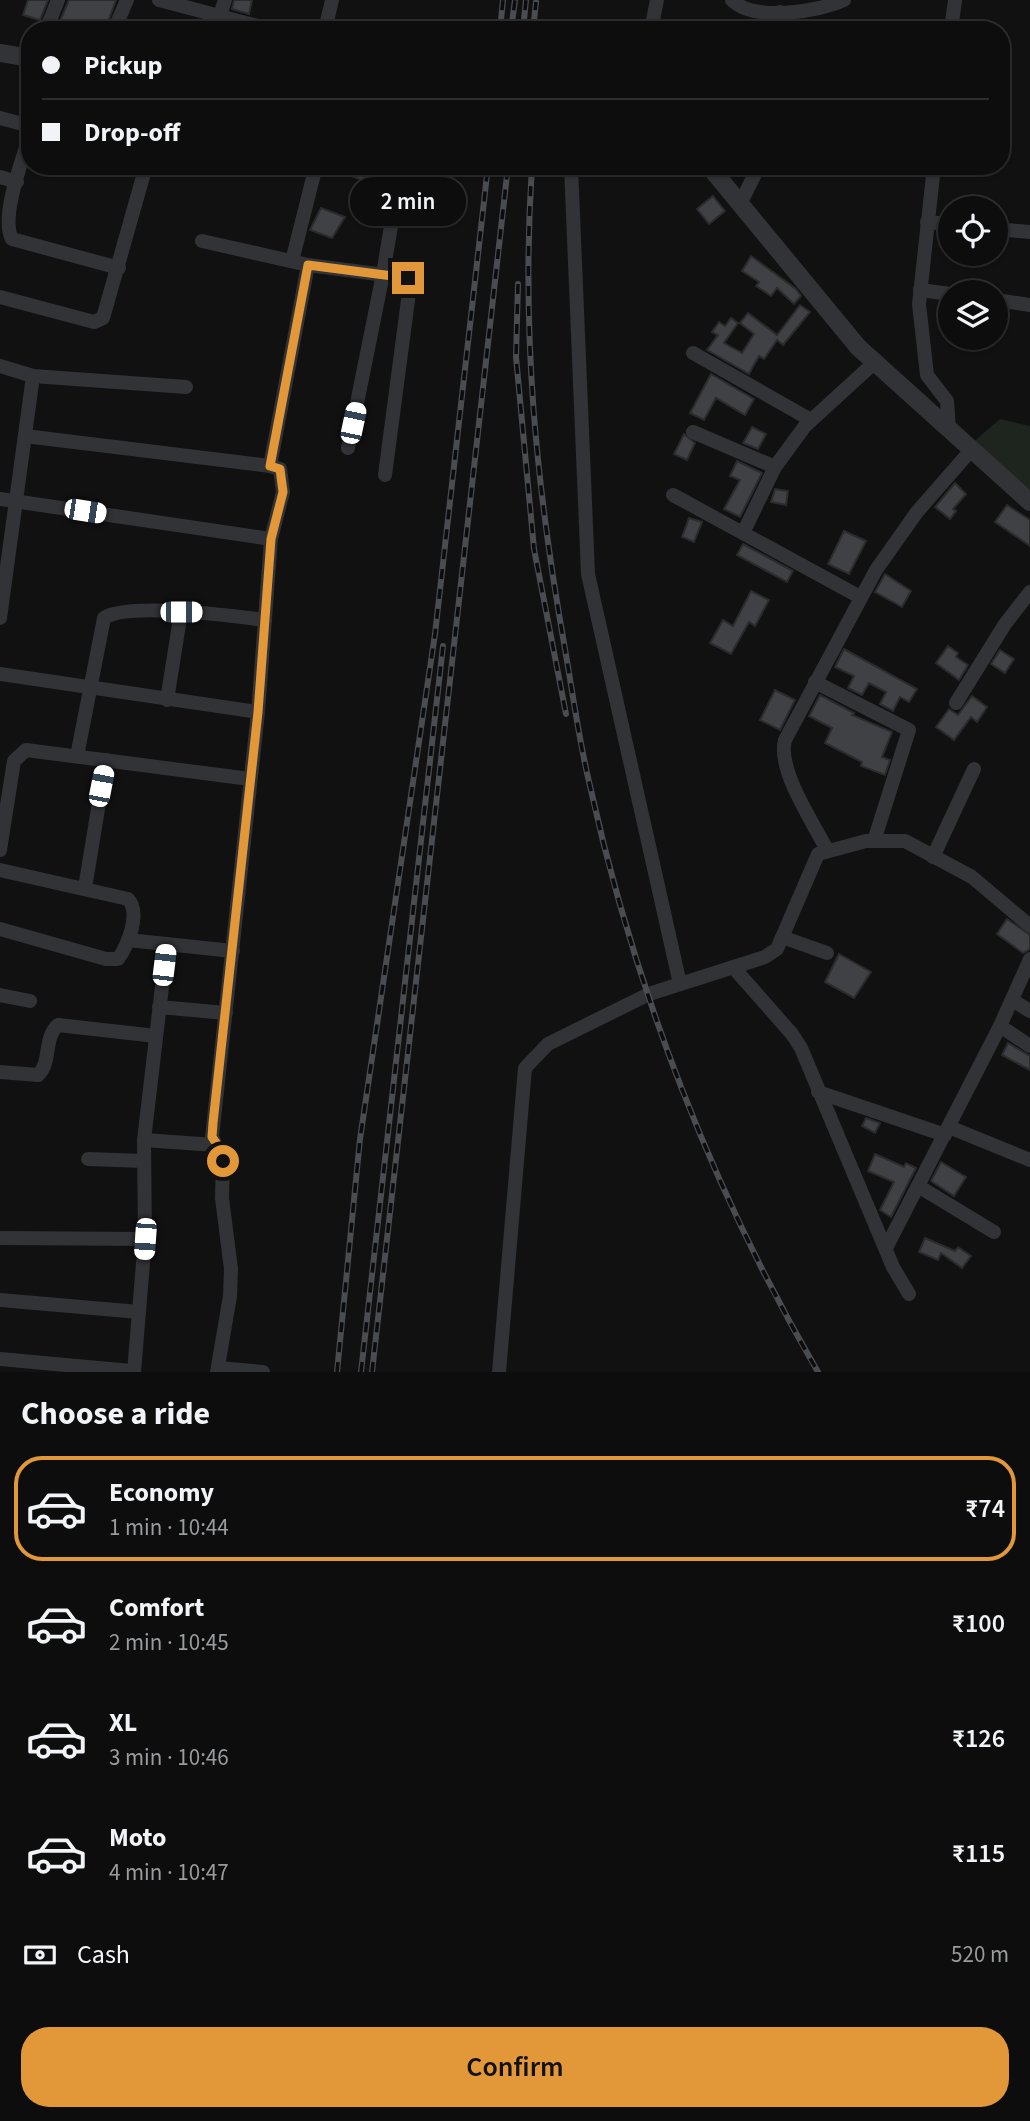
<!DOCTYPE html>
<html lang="en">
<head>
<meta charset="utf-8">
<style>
  :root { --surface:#0d0d0e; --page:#1b1b1c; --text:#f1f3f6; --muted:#9a9c9e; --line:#2d2d2e; --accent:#e29839 }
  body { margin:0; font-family:"Source Sans 3",sans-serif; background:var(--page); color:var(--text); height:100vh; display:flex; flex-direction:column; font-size:26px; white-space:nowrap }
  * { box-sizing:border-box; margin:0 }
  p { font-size:23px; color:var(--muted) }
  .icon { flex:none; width:38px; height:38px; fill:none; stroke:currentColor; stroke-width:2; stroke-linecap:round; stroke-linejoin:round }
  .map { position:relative; height:1372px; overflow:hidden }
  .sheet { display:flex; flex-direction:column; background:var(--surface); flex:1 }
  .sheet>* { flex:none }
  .top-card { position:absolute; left:21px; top:21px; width:989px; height:154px; border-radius:28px; box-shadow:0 2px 5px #0004,0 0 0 2px var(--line); display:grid; align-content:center; height:154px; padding:0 21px; background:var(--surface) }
  .fabs { position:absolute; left:938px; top:196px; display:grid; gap:14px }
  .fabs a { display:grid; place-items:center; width:70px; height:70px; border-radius:50%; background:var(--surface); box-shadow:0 2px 5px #0004,0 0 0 2px var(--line); font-size:35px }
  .end { position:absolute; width:32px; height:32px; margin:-16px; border:9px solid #e29839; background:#111; box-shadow:0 0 0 4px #111 }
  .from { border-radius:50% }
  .bubble { position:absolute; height:49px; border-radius:24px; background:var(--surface); box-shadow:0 2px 5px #0004,0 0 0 2px var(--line); font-size:23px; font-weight:600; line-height:49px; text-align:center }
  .car { position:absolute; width:21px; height:42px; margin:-21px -10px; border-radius:9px; box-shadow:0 0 5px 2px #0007; background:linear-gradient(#fff 24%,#345 0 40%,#fff 0 76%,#345 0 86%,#fff 0) }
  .top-card b { display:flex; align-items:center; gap:24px; height:66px; font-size:26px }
  .top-card b+b { border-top:2px solid var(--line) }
  .top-card i { width:18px; height:18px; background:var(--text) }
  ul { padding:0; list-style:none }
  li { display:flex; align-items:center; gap:21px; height:105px; margin:0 14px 10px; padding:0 7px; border:4px solid transparent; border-radius:28px }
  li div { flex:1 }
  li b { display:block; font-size:26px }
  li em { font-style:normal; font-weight:600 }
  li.on { border-color:var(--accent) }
  li>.icon { width:63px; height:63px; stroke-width:1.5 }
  h2 { padding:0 21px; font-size:32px; line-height:84px }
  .pay { display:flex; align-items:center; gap:18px; height:77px; padding:0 21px; font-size:26px }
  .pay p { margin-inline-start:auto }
  .primary-button { display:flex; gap:14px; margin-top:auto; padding:14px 21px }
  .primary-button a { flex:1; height:80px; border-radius:28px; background:var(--accent); color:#111; font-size:28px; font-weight:600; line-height:80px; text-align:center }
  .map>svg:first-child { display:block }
  .green { fill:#1e241e }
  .building { fill:#404145; stroke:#2b2b2e; stroke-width:2 }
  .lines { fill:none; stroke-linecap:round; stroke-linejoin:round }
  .minor { stroke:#323337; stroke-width:14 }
  .tertiary { stroke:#323337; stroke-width:18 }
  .rail-casing { stroke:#494c50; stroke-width:6 }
  .rail { stroke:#0c0c0d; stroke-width:3.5; stroke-dasharray:10; stroke-linecap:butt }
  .route { stroke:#e29839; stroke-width:9 }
</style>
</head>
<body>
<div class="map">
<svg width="1030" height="1372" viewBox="0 0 1030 1372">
  <rect width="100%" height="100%" fill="#111112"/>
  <polygon class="green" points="1000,419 1030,426 1030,495 972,443"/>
  <g class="building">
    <polygon points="28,0 48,0 40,20 23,15"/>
    <polygon points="69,0 116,0 105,30 60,21"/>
    <polygon points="234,0 252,0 249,14 232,9"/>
    <polygon points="325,166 372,166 367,182"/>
    <polygon points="713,196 725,211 709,224 697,209"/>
    <polygon points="321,208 345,217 332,238 310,230"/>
    <polygon points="751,256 796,289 801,296 794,304 777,288 771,296 756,286 759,282 742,271"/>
    <polygon points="800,305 810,312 783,345 777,340 764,359 759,356 749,374 707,350 718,335 712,332 719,322 725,326 731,318 738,323 724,343 742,353 754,334 740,323 748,313 777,335"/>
    <polygon points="711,374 754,399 745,415 716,398 704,420 690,413"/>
    <polygon points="752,427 766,434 758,449 743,443"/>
    <polygon points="684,434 695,443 687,460 674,454"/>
    <polygon points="737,461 762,473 740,517 724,509 740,480 730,476"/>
    <polygon points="955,483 966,494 953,509 956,511 950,519 935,507"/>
    <polygon points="775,489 788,491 786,505 771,502"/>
    <polygon points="1007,505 1030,520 1030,546 995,522"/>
    <polygon points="689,518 702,522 694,542 682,537"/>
    <polygon points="844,531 866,541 849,574 828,564"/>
    <polygon points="743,544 793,571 787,582 737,555"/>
    <polygon points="885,574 911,591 902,607 875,592"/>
    <polygon points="751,591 769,600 755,626 749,622 731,654 710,643 723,620 733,626"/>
    <polygon points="948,646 958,653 956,657 968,665 959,680 936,663"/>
    <polygon points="844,649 917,689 909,702 900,697 893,711 880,704 886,692 869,683 862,695 848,688 854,676 835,667"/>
    <polygon points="1000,650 1014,659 1005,673 991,664"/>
    <polygon points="775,690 795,700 780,730 760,720"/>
    <polygon points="820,695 854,713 852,715 892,732 882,757 890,760 885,775 861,766 862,762 825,743 832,728 809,716"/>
    <polygon points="972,696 987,707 977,722 971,717 954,740 936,727 949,709 958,715"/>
    <polygon points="1007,919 1030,935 1030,949 1023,953 997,934"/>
    <polygon points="839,954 871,972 854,998 825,982"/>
    <polygon points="1008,1043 1030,1056 1030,1070 1002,1055"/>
    <polygon points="866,1118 880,1123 875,1133 862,1126"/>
    <polygon points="875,1154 904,1167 906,1163 916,1168 891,1217 880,1210 894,1182 868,1171"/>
    <polygon points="941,1162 966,1177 954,1196 931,1181"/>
    <polygon points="925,1238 955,1251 958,1247 971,1256 962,1268 941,1253 938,1260 919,1252"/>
  </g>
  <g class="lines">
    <g class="minor">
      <polyline points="159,0 265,28"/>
      <path d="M 732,0 C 754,22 818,12 844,0"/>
      <polyline points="780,12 780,30"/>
      <polyline points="46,30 58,0"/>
      <polyline points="114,30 127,0"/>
      <polyline points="215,30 225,0"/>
      <polyline points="325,30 332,0"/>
      <polyline points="651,30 657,0"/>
      <polyline points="951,30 955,0"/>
      <polyline points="0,118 30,126"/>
      <path d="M 30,134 C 23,160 0,216 12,239 L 119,268"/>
      <polyline points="571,166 588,574 680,984"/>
      <polyline points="934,166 919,304 927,375 947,401 949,429"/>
      <polyline points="0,177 17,182"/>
      <polyline points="740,204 759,166"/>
      <polyline points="927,222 950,224"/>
      <polyline points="996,229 1030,232"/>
      <polyline points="202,241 308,265 408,278 410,285 385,475"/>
      <polyline points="292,261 316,166"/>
      <polyline points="920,290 950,294"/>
      <polyline points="0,297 94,322 103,318 146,166"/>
      <polyline points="996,300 1030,305"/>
      <polyline points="693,353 811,420"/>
      <polyline points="0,366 33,376 186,387"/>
      <polyline points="693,432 775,467"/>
      <polyline points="25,436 270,466 280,469 283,492 271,539 258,712 212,1137 223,1161 222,1198 231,1269 230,1296 217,1372"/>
      <polyline points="348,448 383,274 401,166"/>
      <polyline points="270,466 308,265"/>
      <polyline points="673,495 860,597"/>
      <polyline points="0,499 271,539"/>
      <polyline points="743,533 775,467 805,426 875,362"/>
      <polyline points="0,618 33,376"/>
      <polyline points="0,674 258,712"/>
      <polyline points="815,682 909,730 874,841"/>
      <polyline points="167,700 181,612"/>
      <polyline points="956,703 1005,624 1030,592"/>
      <path d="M 77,756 L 104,618 C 128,602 234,616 265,620"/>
      <polyline points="0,850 14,761 26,750 250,779"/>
      <path d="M 827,850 C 813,822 777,770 785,740 L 876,570 L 917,512 L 972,449"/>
      <polyline points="933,857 974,769"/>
      <path d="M 0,870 L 128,899 C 141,913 128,945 118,959 L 106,959 L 0,929"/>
      <polyline points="85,888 106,760"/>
      <polyline points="782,937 827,953"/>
      <polyline points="128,940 233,951"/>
      <polyline points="733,967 792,1034 801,1048 893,1267 909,1294"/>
      <polyline points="0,995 30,1001"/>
      <polyline points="1012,1000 1030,1011"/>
      <polyline points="159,1007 226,1013"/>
      <polyline points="1000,1026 1030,1046"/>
      <path d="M 0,1072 L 38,1075 C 52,1062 43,1038 58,1025 L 156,1036"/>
      <polyline points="818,1092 945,1135"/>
      <polyline points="949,1127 1030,1160"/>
      <polyline points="144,1140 215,1145"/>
      <polyline points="88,1159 144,1161"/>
      <polyline points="918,1186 994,1232"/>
      <polyline points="0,1238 145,1239"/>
      <polyline points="886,1248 1000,1026 1030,959"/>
      <polyline points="0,1300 139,1312"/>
      <polyline points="0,1359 131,1371"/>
      <polyline points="219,1368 263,1372"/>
      <polyline points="134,1372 145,1239 144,1140 167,944"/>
      <polyline points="499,1372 525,1068 548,1044 649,994 765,957 777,949 818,854 866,841 905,841 972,877 1030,926"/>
    </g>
    <g class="tertiary">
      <polyline points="0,53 30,58"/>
      <polyline points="709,166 858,347 1030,502"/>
    </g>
    <defs>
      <g id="rail">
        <polyline points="500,30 503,0"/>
        <polyline points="511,30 515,0"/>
        <polyline points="523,30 526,0"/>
        <polyline points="533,30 536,2"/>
        <path d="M 532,166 C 521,332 536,486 565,649 C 573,695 579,741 590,786 C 635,990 713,1192 818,1372"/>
        <polyline points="518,284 516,357 534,549 566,714"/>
        <polyline points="337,1372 360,1139 435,634 488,166"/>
        <polyline points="361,1372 443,646"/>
        <polyline points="372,1372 508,166"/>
      </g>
    </defs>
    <use href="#rail" class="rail-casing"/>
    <use href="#rail" class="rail"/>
  </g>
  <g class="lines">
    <polyline class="route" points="223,1161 221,1150 212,1137 213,1123 258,712 271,539 283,492 280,469 270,466 308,265 408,278"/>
  </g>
</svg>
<div class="fabs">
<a><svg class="icon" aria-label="locate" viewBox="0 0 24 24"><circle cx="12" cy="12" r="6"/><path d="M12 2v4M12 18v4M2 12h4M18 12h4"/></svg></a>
<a><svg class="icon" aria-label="layers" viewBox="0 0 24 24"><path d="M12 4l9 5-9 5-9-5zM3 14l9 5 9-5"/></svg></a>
</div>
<i class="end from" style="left:223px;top:1161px"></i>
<i class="end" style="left:408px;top:278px"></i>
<div class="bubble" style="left:350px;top:177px;width:116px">2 min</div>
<i class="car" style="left:353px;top:423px;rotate:12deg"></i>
<i class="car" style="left:85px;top:511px;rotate:99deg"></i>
<i class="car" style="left:181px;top:612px;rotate:90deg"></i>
<i class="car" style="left:101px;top:786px;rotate:11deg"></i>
<i class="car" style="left:164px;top:965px;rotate:7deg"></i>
<i class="car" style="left:145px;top:1239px;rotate:184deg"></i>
<div class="top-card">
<b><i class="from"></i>Pickup</b>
<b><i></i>Drop-off</b>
</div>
</div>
<section class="sheet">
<h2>Choose a ride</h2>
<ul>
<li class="on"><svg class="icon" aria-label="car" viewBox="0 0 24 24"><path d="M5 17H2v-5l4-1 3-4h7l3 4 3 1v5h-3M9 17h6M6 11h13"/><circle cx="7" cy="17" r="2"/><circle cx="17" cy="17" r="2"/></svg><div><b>Economy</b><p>1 min · 10:44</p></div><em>₹74</em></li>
<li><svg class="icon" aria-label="car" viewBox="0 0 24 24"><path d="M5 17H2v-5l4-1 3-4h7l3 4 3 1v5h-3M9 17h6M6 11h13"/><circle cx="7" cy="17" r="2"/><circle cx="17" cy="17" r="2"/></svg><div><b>Comfort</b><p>2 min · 10:45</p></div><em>₹100</em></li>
<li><svg class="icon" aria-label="car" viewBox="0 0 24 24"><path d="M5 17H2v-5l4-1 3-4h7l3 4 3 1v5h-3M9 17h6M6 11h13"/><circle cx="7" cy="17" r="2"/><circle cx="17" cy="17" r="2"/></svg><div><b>XL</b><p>3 min · 10:46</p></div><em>₹126</em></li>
<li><svg class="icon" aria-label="car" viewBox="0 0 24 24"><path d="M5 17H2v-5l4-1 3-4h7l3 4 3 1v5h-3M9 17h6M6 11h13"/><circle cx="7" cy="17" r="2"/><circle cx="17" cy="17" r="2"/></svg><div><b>Moto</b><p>4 min · 10:47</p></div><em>₹115</em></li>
</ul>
<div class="pay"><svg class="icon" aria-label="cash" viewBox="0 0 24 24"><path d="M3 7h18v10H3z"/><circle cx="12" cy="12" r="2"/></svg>Cash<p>520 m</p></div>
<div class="primary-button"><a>Confirm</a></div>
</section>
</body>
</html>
